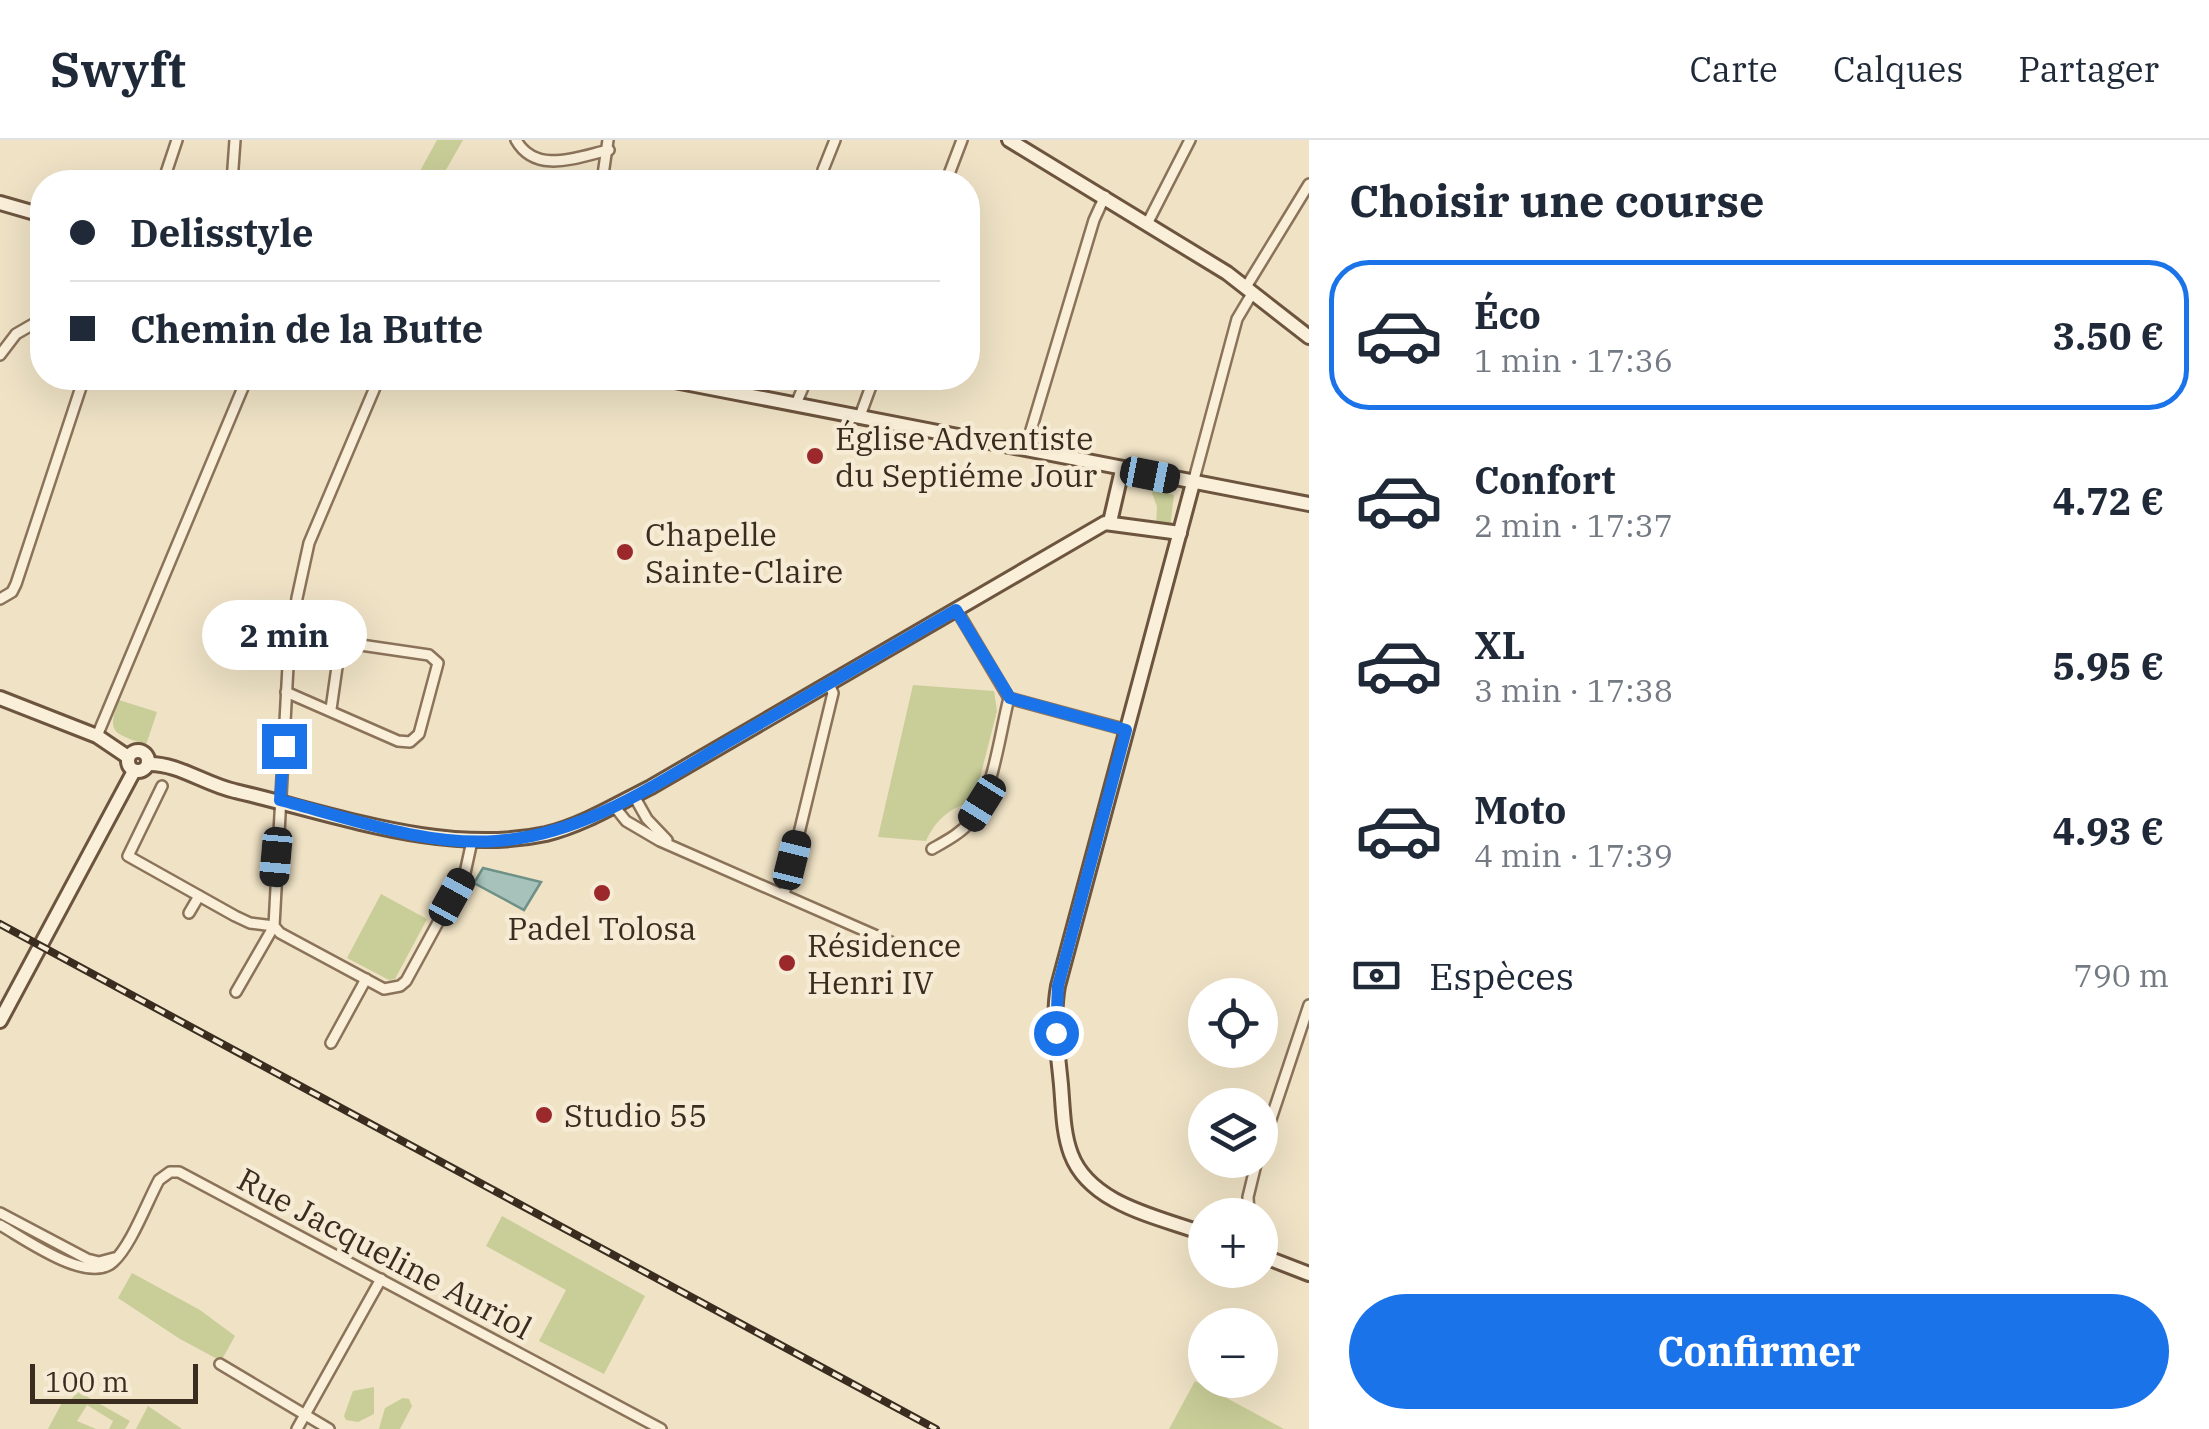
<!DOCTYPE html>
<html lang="fr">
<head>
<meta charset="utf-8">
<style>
  :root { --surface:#fff; --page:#f2f2f3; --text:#1f2937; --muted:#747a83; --line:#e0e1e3; --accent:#1a73e8 }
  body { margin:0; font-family:"IBM Plex Serif",serif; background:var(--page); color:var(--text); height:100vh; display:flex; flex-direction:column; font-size:38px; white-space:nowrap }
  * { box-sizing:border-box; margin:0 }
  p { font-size:32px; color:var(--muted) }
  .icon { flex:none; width:55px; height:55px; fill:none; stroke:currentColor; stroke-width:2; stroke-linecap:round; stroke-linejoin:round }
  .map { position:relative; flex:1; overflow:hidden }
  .details { display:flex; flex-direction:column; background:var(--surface); width:900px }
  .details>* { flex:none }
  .guide { position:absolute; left:30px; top:30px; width:950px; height:220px; border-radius:40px; box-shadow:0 10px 40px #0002; display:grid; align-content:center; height:220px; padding:0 40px; background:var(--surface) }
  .tools { position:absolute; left:1188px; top:838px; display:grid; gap:20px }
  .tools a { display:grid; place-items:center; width:90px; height:90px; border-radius:50%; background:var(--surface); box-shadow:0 10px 40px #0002; font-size:50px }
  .scale { position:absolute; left:30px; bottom:25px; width:168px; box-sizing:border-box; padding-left:10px; border:5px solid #3a2c1f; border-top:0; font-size:28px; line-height:35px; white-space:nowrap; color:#3a2c1f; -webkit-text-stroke:8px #f6ecd5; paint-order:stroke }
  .end { position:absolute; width:45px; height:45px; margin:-22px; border:12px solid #1a73e8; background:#fff; box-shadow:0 0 0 5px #fff }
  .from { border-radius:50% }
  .bubble { position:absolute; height:70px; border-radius:35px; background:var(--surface); box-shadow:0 10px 40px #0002; font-size:32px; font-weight:800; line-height:70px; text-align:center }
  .car { position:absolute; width:30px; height:60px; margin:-30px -15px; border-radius:12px; box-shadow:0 0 8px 2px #0007; background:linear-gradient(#222 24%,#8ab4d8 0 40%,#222 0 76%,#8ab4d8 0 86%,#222 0) }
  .guide b { display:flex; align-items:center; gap:35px; height:95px; font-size:38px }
  .guide b+b { border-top:2px solid var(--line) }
  .guide i { width:25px; height:25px; background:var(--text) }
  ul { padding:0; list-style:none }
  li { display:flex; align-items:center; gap:30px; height:150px; margin:0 20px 15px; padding:0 20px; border:5px solid transparent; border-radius:40px }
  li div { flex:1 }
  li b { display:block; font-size:38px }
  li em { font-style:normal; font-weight:800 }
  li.current { border-color:var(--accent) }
  li>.icon { width:90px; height:90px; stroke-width:1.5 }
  h2 { padding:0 40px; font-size:45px; line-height:120px }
  .pay { display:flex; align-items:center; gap:25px; height:110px; padding:0 40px; font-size:38px }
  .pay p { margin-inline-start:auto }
  .button { display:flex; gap:20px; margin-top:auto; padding:20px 40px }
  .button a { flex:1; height:115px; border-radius:60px; background:var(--accent); color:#fff; font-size:40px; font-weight:800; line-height:115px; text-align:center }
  header { display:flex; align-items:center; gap:60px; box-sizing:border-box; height:140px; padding:0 50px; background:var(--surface); border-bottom:2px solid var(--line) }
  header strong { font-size:48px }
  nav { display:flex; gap:55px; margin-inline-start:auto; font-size:35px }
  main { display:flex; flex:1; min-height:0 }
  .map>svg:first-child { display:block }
  .green { fill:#c9ce98 }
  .water { fill:#a7c2ba; stroke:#6d9187; stroke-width:2.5 }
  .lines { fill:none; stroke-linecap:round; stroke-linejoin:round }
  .street-casing { stroke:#8b735a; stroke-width:14 }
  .secondary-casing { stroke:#6d543e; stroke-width:18 }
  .street { stroke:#faefd9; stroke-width:9 }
  .secondary { stroke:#faefd9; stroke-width:12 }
  .rail-casing { stroke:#3a2c1f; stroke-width:8 }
  .rail { stroke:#f6ecd5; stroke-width:4; stroke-dasharray:11; stroke-linecap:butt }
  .route { stroke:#1a73e8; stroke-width:12 }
  .poi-dot { fill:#9b292c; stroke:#f6ecd5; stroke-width:4 }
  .labels { text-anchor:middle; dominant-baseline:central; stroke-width:9; stroke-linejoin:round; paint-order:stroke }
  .poi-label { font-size:32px; fill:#3a2c1f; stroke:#f6ecd5; text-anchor:start }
  .street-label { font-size:32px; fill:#3a2c1f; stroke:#f6ecd5 }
</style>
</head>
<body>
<header>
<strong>Swyft</strong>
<nav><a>Carte</a><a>Calques</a><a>Partager</a></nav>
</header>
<main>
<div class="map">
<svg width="1309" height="1289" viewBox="0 0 1309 1289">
  <rect width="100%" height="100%" fill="#efe2c5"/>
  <g class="green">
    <polygon points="437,0 463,0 439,42 414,42"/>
    <polygon points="1155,349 1174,355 1170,388 1156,385 1157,367 1152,353"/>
    <path d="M 913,545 L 994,551 L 997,571 L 974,661 C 951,667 936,679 926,701 L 878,697 Z"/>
    <path d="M 119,560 L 157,572 L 146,605 C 116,593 105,595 119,560 Z"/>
    <polygon points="381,754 427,779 395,839 389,840 347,818"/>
    <polygon points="502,1076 645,1156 604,1234 539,1201 566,1150 486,1106"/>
    <polygon points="132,1133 200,1170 235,1196 221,1221 180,1199 118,1158"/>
    <polygon points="1195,1241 1284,1289 1169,1289"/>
    <polygon points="374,1247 374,1274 358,1282 346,1280 344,1276 353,1251"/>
    <polygon points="77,1251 130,1281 125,1289 109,1289 113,1281 87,1265 77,1281 96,1289 48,1289 64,1259 70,1262"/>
    <polygon points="403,1258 409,1259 412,1266 400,1289 379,1289 385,1268"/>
    <polygon points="148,1266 182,1289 136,1289"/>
  </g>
  <polygon class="water" points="483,728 541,742 524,770 474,743"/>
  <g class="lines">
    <defs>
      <g id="street">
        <path d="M 516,0 C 536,35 577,17 609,10"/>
        <polyline points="163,42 177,0"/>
        <polyline points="232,42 235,0"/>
        <polyline points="602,42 608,0"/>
        <polyline points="825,42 823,30 835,0"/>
        <polyline points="946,42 962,0"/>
        <polyline points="1148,82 1190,0"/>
        <polyline points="1246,147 1309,44"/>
        <polyline points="0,215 16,194 42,179"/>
        <polyline points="379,238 309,403 297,458 288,526 274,786 280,793 384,849 400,846 406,841 465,733 472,701"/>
        <polyline points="796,264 807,238"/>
        <polyline points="860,276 874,238"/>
        <polyline points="1025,310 1094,80 1105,56"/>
        <polyline points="1193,343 1237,179 1253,152"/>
        <polyline points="0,459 12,452 16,444 84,238"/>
        <polyline points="956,469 1009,558 1127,590"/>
        <polyline points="286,552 398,601 410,602 419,594 438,523 429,515 347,503 339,513 331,569"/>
        <polyline points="97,596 247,238"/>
        <polyline points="162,646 128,716 235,776 250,783 274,786 236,852"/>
        <polyline points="634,656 647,679 667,700"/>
        <polyline points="614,666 626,681 660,701 911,811"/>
        <path d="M 932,709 C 946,701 960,694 971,681 C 993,654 1000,593 1009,558"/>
        <polyline points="784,755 833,553 829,544"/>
        <polyline points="189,773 199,756"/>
        <polyline points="331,903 366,839"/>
        <polyline points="1260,1012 1309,865"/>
        <polyline points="0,1073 87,1119 99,1122 114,1118"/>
        <polyline points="1249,1075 1248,1057 1257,1020"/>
        <path d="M 0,1085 C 25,1099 88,1145 113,1122 C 131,1106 147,1062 159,1040 L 170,1032 L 179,1032 L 661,1289"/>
        <polyline points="220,1224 329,1289"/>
        <polyline points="297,1289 381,1139"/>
      </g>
      <g id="secondary">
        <polyline points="1009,0 1227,133 1309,197"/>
        <polyline points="0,63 42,75"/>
        <polyline points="659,238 1309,364"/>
        <path d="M 1193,343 L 1058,846 C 1052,879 1058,912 1061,945 C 1063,968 1063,993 1071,1014 C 1090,1065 1159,1077 1205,1094"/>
        <polyline points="1110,382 1122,330"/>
        <polyline points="0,558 97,596 128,617"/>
        <circle cx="138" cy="621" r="10"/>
        <path d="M 148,624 C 178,623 206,645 235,651 C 334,674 445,716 546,694 C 583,685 617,664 651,647 L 1105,383 L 1180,393"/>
        <polyline points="0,881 134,631"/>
        <polyline points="1260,1115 1309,1134"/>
      </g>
    </defs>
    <use href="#street" class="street-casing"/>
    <use href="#secondary" class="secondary-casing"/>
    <use href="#street" class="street"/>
    <use href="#secondary" class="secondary"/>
    <defs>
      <polyline id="rail" points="0,784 936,1289"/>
    </defs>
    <use href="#rail" class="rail-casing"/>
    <use href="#rail" class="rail"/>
  </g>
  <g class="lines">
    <path class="route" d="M 284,606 L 280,660 C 349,678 424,706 496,701 C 586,695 662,640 738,596 C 811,554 883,512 956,470 L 1010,558 L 1126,590 L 1058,846 L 1056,893"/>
  </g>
  <g class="poi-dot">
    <circle cx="815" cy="316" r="10"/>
    <circle cx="625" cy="412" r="10"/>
    <circle cx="602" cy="753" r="10"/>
    <circle cx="787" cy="823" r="10"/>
    <circle cx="544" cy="975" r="10"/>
  </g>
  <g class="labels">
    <g class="poi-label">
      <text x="835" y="298">Église Adventiste<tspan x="835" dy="37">du Septiéme Jour</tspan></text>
      <text x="645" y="394">Chapelle<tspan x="645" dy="37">Sainte-Claire</tspan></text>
      <text x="602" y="788" text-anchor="middle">Padel Tolosa</text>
      <text x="807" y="805">Résidence<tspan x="807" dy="37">Henri IV</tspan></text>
      <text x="564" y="975">Studio 55</text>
    </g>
    <g class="street-label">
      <text transform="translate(385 1113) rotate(28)">Rue Jacqueline Auriol</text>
    </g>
  </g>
</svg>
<div class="tools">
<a><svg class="icon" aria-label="locate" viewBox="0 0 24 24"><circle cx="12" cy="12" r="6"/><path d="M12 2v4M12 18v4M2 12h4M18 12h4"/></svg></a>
<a><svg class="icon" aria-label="layers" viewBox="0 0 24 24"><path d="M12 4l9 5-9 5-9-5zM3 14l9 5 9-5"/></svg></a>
<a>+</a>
<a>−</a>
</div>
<div class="scale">100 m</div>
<i class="end from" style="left:1056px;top:893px"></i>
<i class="end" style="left:284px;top:606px"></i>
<div class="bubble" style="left:202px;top:460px;width:165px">2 min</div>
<i class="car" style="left:1150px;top:335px;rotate:101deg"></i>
<i class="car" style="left:982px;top:663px;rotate:212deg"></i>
<i class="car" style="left:276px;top:717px;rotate:185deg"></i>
<i class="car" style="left:792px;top:720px;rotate:14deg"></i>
<i class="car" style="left:452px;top:757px;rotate:29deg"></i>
<div class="guide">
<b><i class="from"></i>Delisstyle</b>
<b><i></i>Chemin de la Butte</b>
</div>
</div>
<section class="details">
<h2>Choisir une course</h2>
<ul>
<li class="current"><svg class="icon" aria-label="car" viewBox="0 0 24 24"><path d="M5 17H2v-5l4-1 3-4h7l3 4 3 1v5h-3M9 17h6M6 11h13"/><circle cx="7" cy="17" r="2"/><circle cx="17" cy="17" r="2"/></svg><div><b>Éco</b><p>1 min · 17:36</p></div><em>3.50 €</em></li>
<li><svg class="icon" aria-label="car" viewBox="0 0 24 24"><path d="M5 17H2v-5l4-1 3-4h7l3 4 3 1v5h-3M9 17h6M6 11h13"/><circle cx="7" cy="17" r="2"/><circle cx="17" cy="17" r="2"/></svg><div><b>Confort</b><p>2 min · 17:37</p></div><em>4.72 €</em></li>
<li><svg class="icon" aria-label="car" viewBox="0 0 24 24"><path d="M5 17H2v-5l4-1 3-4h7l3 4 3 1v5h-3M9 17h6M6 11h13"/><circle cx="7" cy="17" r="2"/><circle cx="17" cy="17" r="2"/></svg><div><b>XL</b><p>3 min · 17:38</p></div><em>5.95 €</em></li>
<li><svg class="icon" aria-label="car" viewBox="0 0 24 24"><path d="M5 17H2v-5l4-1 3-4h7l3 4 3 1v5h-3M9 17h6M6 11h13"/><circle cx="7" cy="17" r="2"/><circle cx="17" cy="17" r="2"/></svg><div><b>Moto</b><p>4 min · 17:39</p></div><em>4.93 €</em></li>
</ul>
<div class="pay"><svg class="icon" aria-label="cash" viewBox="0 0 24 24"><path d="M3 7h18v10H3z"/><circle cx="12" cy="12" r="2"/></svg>Espèces<p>790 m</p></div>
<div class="button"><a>Confirmer</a></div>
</section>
</main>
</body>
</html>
